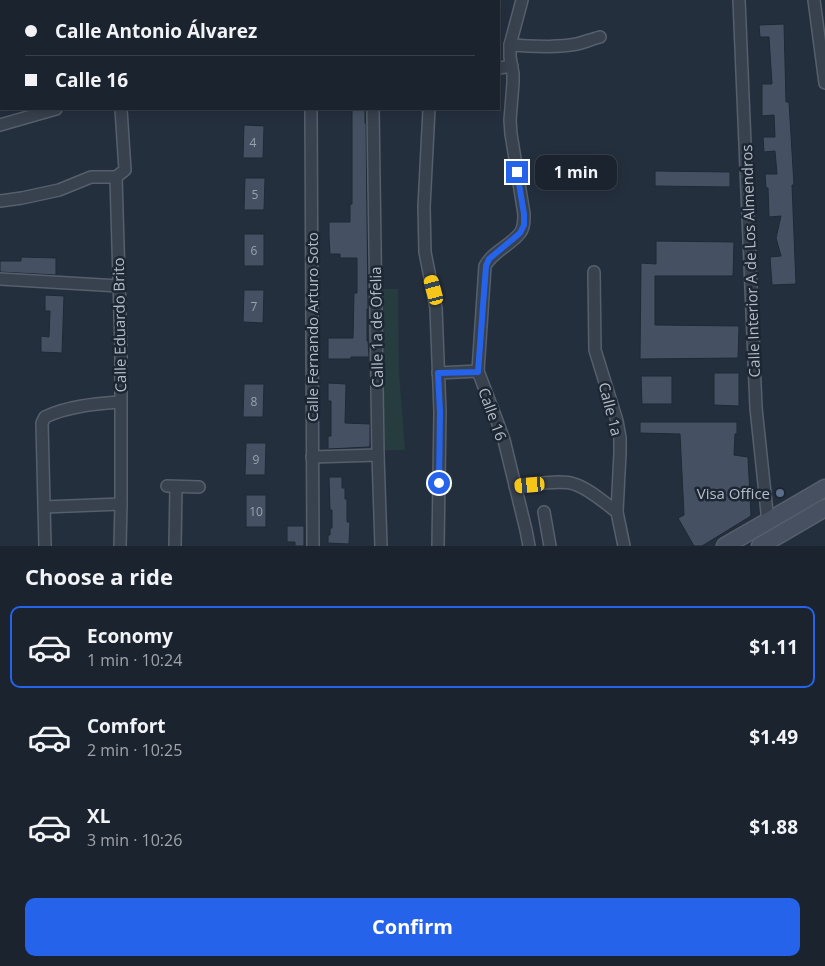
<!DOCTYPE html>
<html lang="en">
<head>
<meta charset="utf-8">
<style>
  :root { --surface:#1b232e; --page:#242b36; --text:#f1f3f6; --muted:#a0a4aa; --line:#39404a; --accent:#2563eb }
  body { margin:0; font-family:"Open Sans",sans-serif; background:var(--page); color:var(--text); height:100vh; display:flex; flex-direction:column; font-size:19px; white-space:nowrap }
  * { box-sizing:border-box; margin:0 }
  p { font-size:16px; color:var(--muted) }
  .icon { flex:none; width:28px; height:28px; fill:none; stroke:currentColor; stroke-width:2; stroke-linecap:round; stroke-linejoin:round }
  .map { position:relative; height:546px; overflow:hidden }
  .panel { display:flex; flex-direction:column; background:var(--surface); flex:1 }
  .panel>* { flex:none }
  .guide { position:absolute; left:0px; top:0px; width:500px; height:110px; box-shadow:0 2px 12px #0003,0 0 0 1px var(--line); display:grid; align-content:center; height:110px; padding:0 25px; background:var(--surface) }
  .end { position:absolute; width:22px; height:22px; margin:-11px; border:6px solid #2563eb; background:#fff; box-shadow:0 0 0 2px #fff }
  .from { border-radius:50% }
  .bubble { position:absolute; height:35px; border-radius:10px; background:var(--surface); box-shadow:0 2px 12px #0003,0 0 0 1px var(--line); font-size:16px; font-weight:700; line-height:35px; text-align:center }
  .car { position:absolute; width:15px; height:30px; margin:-15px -8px; border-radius:6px; box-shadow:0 0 4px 1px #0007; background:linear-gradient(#f5c518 24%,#345 0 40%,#f5c518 0 76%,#345 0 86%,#f5c518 0) }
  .guide b { display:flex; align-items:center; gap:18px; height:48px; font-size:19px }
  .guide b+b { border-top:1px solid var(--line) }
  .guide i { width:12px; height:12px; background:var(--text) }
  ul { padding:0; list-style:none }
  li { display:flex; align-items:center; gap:15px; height:82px; margin:0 10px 8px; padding:0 15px; border:2px solid transparent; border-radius:10px }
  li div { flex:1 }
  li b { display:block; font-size:19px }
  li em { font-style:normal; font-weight:700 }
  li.selected { border-color:var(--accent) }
  li>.icon { width:45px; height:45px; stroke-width:1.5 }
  h2 { padding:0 25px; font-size:22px; line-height:60px }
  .primary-button { display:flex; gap:10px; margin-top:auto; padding:10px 25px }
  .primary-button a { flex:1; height:58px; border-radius:10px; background:var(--accent); color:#fff; font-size:20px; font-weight:700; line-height:58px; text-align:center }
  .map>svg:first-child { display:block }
  .green { fill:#263c3f }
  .building { fill:#455162; stroke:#1f2835 }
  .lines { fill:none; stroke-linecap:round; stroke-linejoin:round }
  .minor-casing { stroke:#565f6c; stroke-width:14 }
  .tertiary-casing { stroke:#565f6c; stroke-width:16 }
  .secondary-casing { stroke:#565f6c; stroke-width:19 }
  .minor { stroke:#38414e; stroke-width:11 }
  .tertiary { stroke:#38414e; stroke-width:14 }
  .secondary { stroke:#465061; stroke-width:16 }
  .route { stroke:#2563eb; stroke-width:6 }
  .service-dot { fill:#5c6f8a; stroke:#1d2633; stroke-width:2 }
  .labels { text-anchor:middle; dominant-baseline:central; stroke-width:5; stroke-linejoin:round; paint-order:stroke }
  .number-label { font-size:12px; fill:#98a1af }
  .street-label { font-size:15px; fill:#b4bcc9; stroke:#1d2633 }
  .poi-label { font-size:15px; fill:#b4bcc9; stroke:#1d2633; text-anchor:end }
</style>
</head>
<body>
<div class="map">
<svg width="825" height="546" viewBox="0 0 825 546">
  <rect width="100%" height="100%" fill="#242f3e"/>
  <polygon class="green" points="378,289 398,289 399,373 405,450 384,450"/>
  <g class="building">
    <polygon points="784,24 786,102 789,102 794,185 792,185 796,284 772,285 770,257 781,256 776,238 781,216 769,217 768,188 766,188 765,174 777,174 775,151 764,152 763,137 775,137 774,115 762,116 762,84 772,84 769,37 760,37 759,25"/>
    <polygon points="352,109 365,109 365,123 366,123 368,309 367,309 367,341 368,341 369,357 351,357 351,359 328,359 328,338 353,338 354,293 357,293 357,258 340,258 340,254 330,254 329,236 329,222 350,222 350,204 352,204"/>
    <polygon points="244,125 264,126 263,158 243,158"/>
    <polygon points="655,171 730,172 730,187 655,186"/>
    <polygon points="245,178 265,178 264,210 244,210"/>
    <rect x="244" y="234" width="20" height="32"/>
    <polygon points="656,241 734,242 733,276 655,276 655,325 739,326 738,358 640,359 641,263 656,264"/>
    <polygon points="21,257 56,258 56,275 0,272 0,261 21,261"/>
    <polygon points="244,290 264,290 263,323 243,322"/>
    <polygon points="45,295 64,296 62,353 41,352 41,336 49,337 50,311 45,311"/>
    <polygon points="714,373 739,373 739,406 714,405"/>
    <polygon points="641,376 672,376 672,404 642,404"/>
    <polygon points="328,383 346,384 345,423 370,424 370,445 369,447 328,449 328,436 331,436 331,401 328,401"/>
    <polygon points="244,384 264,384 263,417 243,417"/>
    <polygon points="640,422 737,422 737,434 735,434 734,455 748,457 751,516 702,546 694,546 678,518 684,515 680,434 640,433"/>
    <polygon points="246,443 266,443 265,475 245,475"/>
    <polygon points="329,477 342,477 342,488 345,488 345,499 347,499 347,522 350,522 349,544 328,543 328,535 330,535 330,528 332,528 332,510 330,510"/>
    <rect x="246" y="495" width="20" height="32"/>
    <polygon points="287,526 304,526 304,546 295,546 295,542 287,542"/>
  </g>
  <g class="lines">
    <defs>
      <g id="minor">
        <polyline points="430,0 430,1"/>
        <path d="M 522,0 L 510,45 L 510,57 L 513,74 L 513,83 L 510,120 L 511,134 L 524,214 C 524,221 524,228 520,233 C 510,246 493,251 485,266 L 478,371 L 497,421 L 504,440 L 526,530 L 529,546"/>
        <polyline points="739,0 756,408 768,522"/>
        <polyline points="814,0 825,83"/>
        <polyline points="313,1 313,0"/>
        <polyline points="372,1 372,0"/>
        <path d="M 510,45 C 533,46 555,48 577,44 C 585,42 592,39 600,37"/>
        <polyline points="499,68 512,66"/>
        <polyline points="311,109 313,546"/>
        <polyline points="373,109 378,455 381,546"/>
        <polyline points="429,109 424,207 425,252 436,308 440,412 438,546"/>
        <polyline points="0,125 56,109"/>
        <polyline points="116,177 121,349 121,504 120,546"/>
        <polyline points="116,177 125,170 121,109"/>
        <polyline points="0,201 22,198 59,190 91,177 116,177"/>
        <polyline points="594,272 595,350 617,421 620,438 620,453 617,512 624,546"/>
        <polyline points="0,279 119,286"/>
        <polyline points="438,373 478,371"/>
        <polyline points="312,457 378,455"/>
        <polyline points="167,486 199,487"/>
        <path d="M 515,486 C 530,485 560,479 574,484 C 588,488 605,503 617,512"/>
        <polyline points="44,507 121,504"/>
        <polyline points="544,512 550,546"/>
        <path d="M 45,546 L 42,423 L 45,417 C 68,406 95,404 120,402"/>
        <polyline points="175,546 176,487"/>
      </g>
      <g id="tertiary">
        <polyline points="59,1 61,0"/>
        <polyline points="79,1 80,0"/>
        <polyline points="0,22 1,22"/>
        <polyline points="0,36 1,36"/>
      </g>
      <g id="secondary">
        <polyline points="725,546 825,488"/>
        <polyline points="760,546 825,508"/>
      </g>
    </defs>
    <use href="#minor" class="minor-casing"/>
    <use href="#tertiary" class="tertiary-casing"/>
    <use href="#secondary" class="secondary-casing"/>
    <use href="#minor" class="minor"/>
    <use href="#tertiary" class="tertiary"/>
    <use href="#secondary" class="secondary"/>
  </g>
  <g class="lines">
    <polyline class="route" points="439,483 440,412 438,373 478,372 486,266 489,259 520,233 524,225 524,214 517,172"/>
  </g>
  <circle class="service-dot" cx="780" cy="493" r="5"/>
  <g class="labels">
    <g class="number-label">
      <text x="253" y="142">4</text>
      <text x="255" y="194">5</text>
      <text x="254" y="250">6</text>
      <text x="254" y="306">7</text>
      <text x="254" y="401">8</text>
      <text x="256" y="459">9</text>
      <text x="256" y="511">10</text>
    </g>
    <g class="street-label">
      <text transform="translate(750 261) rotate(-92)">Calle Interior A de Los Almendros</text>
      <text transform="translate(119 325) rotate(-91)">Calle Eduardo Brito</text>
      <text transform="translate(312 327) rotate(-90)">Calle Fernando Arturo Soto</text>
      <text transform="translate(376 327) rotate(-91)">Calle 1a de Ofelia</text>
      <text transform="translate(611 409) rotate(76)">Calle 1a</text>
      <text transform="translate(493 414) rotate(70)">Calle 16</text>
    </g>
    <g class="poi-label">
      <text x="770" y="493">Visa Office</text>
    </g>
  </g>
</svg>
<i class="end from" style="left:439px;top:483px"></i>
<i class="end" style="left:517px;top:172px"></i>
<div class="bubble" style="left:535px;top:155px;width:82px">1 min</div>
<i class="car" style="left:434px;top:290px;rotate:345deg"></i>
<i class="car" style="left:530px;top:485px;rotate:265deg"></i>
<div class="guide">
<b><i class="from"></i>Calle Antonio Álvarez</b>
<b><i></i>Calle 16</b>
</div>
</div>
<section class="panel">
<h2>Choose a ride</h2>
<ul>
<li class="selected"><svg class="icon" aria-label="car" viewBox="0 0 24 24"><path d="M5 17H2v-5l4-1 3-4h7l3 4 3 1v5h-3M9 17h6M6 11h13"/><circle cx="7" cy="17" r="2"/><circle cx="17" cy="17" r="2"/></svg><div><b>Economy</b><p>1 min · 10:24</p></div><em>$1.11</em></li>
<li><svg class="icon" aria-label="car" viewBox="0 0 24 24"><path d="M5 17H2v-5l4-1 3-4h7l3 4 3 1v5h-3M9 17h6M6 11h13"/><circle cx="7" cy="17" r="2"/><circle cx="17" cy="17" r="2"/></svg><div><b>Comfort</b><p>2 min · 10:25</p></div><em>$1.49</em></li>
<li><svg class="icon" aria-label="car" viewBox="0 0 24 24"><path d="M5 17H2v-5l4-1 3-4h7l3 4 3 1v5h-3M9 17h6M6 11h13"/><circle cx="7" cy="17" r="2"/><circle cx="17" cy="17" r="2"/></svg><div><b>XL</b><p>3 min · 10:26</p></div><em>$1.88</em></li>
</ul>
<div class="primary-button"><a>Confirm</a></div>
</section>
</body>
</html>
